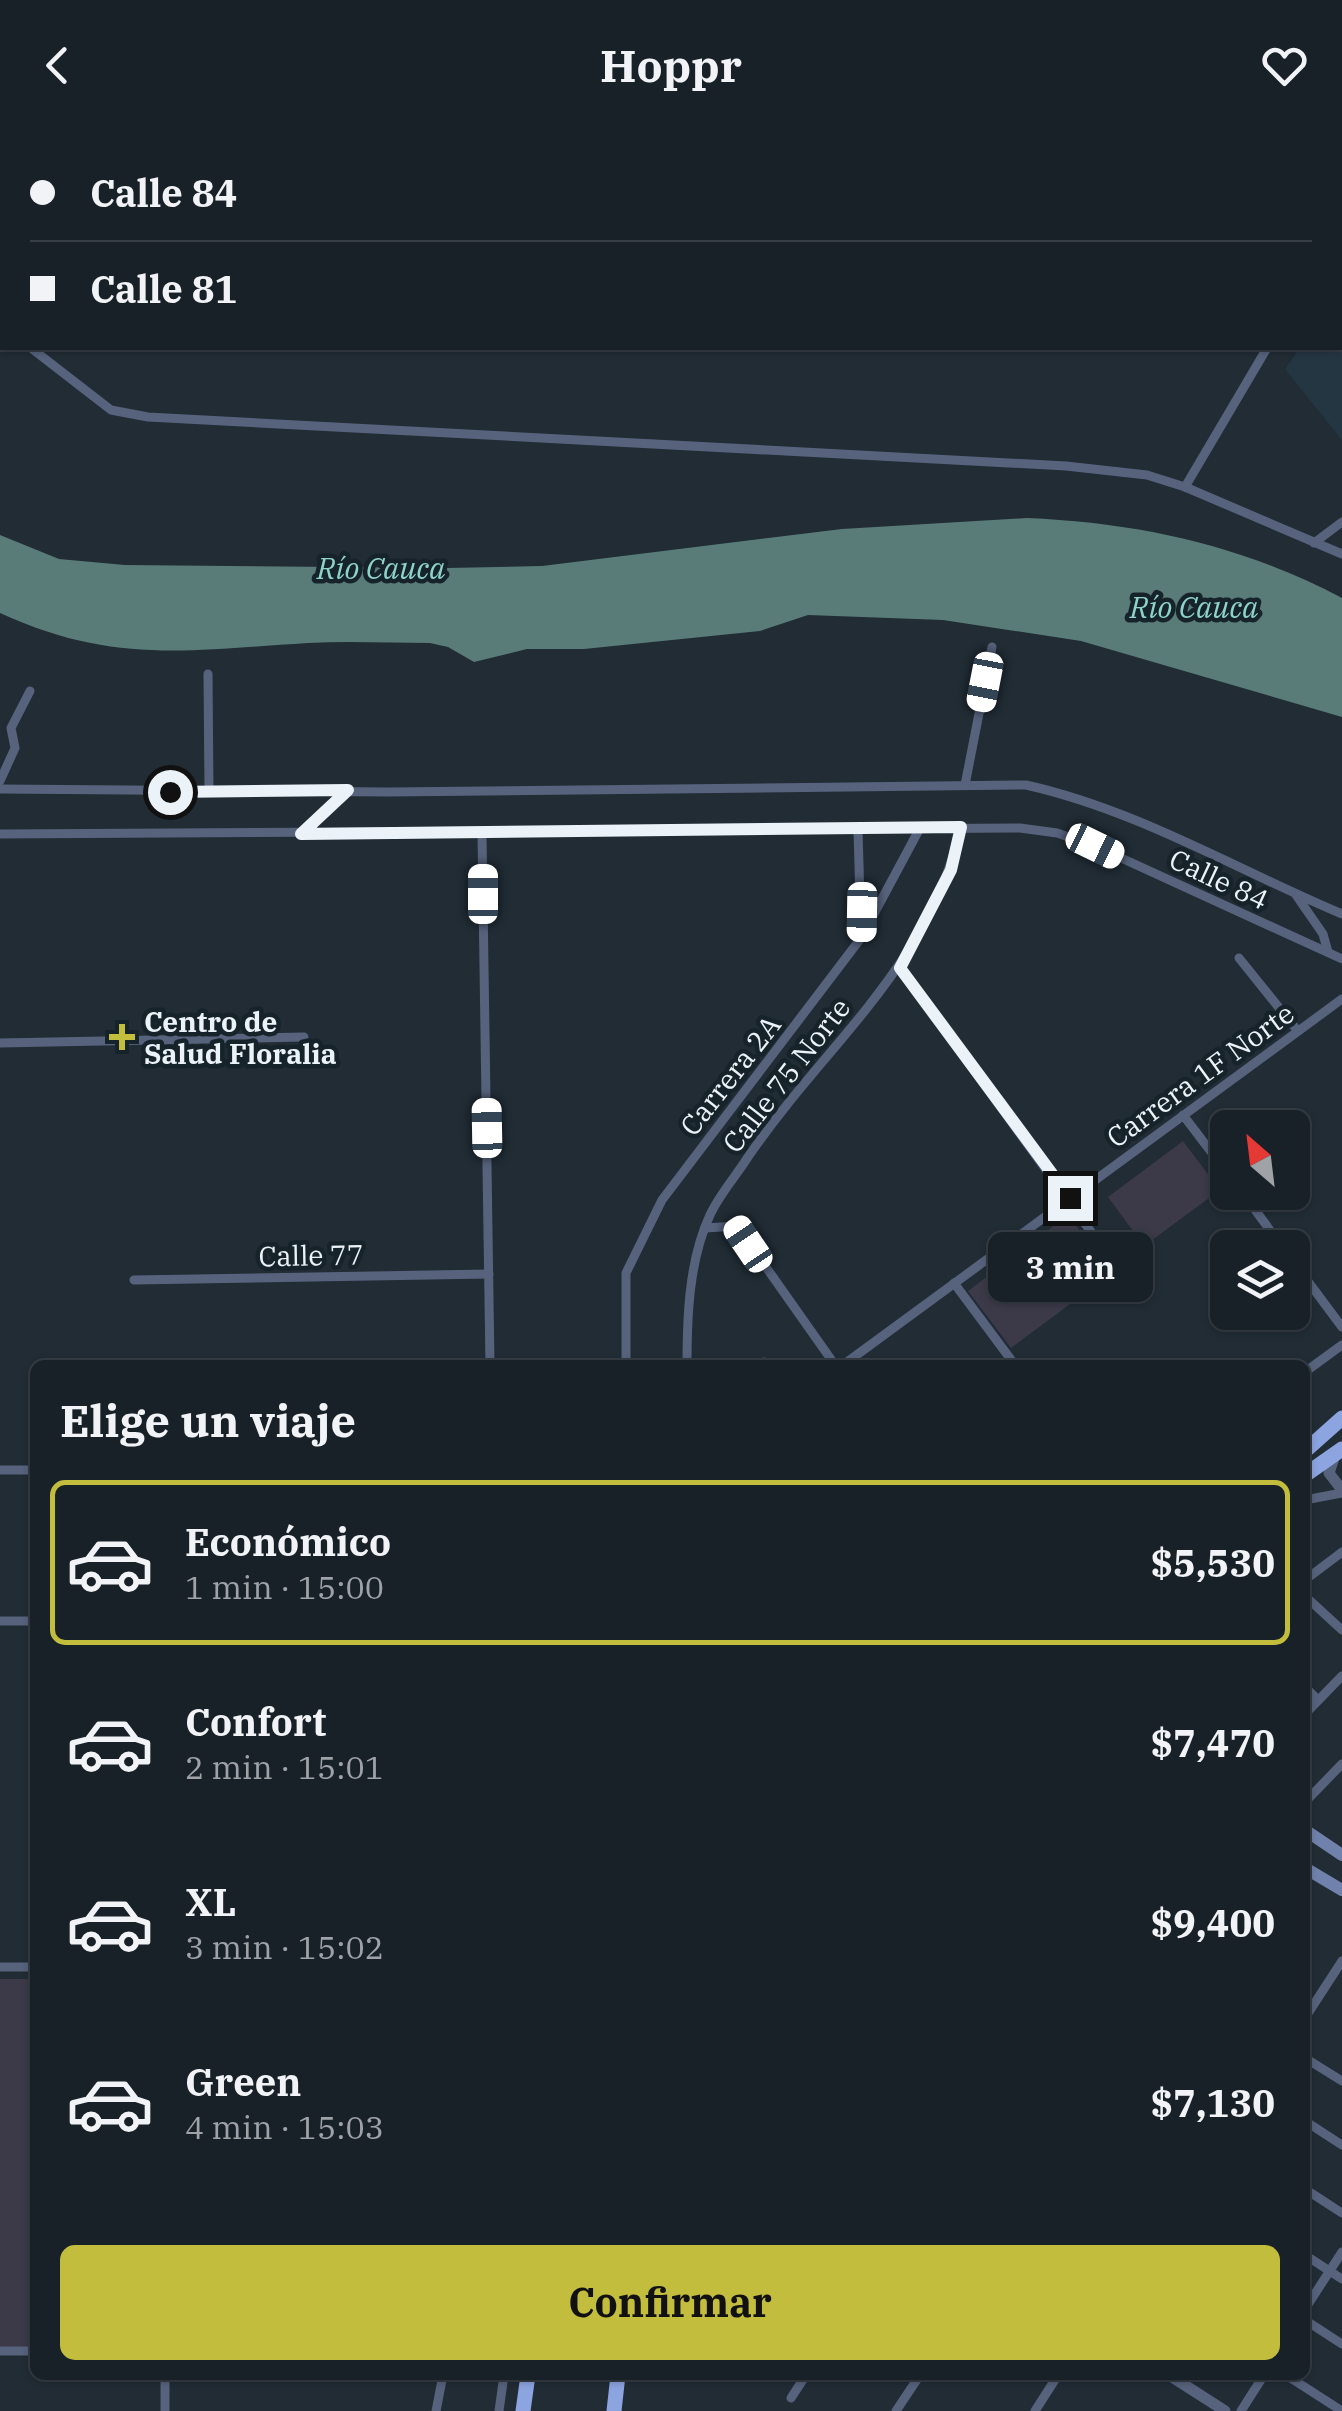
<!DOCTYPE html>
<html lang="es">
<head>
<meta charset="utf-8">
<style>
  :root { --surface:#192128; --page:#262e34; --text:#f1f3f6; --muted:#9fa3a8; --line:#373e45; --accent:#c3bd3e }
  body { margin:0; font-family:"IBM Plex Serif",serif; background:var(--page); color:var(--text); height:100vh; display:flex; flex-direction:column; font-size:38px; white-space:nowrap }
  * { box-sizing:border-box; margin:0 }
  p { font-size:32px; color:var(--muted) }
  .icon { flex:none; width:55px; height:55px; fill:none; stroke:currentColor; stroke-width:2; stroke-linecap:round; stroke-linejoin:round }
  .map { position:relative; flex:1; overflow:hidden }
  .side { position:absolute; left:30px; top:1230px; width:1280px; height:1020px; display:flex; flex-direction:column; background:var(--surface); border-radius:15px; box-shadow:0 2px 8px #0004,0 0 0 2px var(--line) }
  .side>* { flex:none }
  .banner { position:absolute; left:0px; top:0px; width:1342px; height:220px; box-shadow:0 2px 8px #0004,0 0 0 2px var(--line); display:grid; align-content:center; height:220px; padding:0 30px; background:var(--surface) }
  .needle { width:65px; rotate:332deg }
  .buttons { position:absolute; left:1210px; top:980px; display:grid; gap:20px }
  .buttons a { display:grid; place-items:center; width:100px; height:100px; border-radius:15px; background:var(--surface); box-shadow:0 2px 8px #0004,0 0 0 2px var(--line); font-size:50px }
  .end { position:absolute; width:45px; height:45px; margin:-22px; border:12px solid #ebf2f8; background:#111; box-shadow:0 0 0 5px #111 }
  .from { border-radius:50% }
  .bubble { position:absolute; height:70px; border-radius:15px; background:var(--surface); box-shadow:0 2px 8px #0004,0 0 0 2px var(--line); font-size:32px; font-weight:800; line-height:70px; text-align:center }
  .car { position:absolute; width:30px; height:60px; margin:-30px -15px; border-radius:12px; box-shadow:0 0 8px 2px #0007; background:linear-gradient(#fff 24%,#345 0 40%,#fff 0 76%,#345 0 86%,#fff 0) }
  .banner b { display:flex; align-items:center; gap:35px; height:95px; font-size:38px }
  .banner b+b { border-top:2px solid var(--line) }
  .banner i { width:25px; height:25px; background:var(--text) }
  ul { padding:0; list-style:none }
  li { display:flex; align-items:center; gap:30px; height:165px; margin:0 20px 15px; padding:0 10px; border:5px solid transparent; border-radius:15px }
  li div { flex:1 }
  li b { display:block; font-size:38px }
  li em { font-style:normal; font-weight:800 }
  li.selected { border-color:var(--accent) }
  li>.icon { width:90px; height:90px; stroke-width:1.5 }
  h2 { padding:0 30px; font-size:45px; line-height:120px }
  .cta { display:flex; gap:20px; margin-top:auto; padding:20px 30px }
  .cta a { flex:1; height:115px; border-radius:15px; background:var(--accent); color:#111; font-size:40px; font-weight:800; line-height:115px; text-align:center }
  header { display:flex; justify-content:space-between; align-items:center; height:130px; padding:0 30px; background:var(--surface); font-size:45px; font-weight:800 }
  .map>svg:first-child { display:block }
  .built { fill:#253643 }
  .green { fill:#3c3949 }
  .water { fill:#597c78 }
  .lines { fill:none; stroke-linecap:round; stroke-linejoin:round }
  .minor { stroke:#57637d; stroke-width:9 }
  .tertiary { stroke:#57637d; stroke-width:11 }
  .secondary { stroke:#7082ac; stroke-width:12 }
  .trunk { stroke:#8ca4e0; stroke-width:15 }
  .route { stroke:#ebf2f8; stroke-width:12 }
  .poi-dot { fill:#c3bd3e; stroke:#17232a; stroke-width:4 }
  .labels { text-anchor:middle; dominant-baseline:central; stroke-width:9; stroke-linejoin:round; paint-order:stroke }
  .street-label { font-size:28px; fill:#ebf2f8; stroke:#17232a }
  .poi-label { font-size:28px; font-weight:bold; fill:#ebf2f8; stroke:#17232a; text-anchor:start }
  .water-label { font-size:30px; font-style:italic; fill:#8ed3ca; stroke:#17232a }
</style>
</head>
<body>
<header><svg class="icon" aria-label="back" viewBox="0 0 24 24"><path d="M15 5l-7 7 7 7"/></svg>Hoppr<svg class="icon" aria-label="heart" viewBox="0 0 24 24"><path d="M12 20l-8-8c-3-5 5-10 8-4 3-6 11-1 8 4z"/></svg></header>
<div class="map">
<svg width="1342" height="2281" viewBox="0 0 1342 2281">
  <rect width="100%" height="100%" fill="#212c35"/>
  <polygon class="built" points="1342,154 1342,310 1285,239 1300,218 1340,218"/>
  <g class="green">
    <polygon points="1183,1011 1220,1060 1144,1116 1108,1067"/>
    <polygon points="1068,1085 1112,1143 1011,1218 968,1161"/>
    <rect x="0" y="1849" width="35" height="369"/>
  </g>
  <path class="water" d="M 1027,388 C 1140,393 1241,415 1342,468 L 1342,587 L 1081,511 L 943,490 L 808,485 L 760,501 L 584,519 L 527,519 L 474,532 L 448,517 L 430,513 C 390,513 349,511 308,513 C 190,520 113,535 0,483 L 0,405 L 59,429 L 125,435 L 447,438 L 542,436 L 842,399 Z"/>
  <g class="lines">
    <g class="minor">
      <polyline points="1340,101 1342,98"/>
      <polyline points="0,190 2,192"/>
      <polyline points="31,218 111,280 148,287 1066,336 1147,345 1185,357 1342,424"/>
      <polyline points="1185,357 1267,218"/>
      <polyline points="1314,413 1342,392"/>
      <polyline points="208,544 209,661"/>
      <polyline points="0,651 15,618 11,598 30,561"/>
      <polyline points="965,655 992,517"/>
      <path d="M 0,659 L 389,662 L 1026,655 C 1138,680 1237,740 1342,784"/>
      <polyline points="858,701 861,803"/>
      <polyline points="0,704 1020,698 1057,703 1095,716 1342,829"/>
      <polyline points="482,704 490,1235"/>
      <polyline points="301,705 348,660"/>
      <polyline points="1296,765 1323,804 1328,822"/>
      <polyline points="1239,828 1297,900"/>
      <polyline points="900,838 1123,1146"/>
      <polyline points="0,913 304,907"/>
      <polyline points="1183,985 1228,1044"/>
      <polyline points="1242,1062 1283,1118"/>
      <polyline points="705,1098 737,1096 835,1235"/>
      <polyline points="1292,1130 1342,1197"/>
      <polyline points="134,1150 489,1144"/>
      <polyline points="954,1153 1015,1235"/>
      <polyline points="626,1235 626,1143 662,1070 861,808 920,698"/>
      <path d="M 687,1235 C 687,1186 689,1130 710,1085 C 719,1065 736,1046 748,1027 C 826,913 928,839 961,697"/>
      <polyline points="760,1235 764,1232"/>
      <polyline points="843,1235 1342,869"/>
      <polyline points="1305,1242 1342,1215"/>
      <polyline points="0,1340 35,1340"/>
      <polyline points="1305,1370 1342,1363"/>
      <polyline points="1305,1450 1342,1422"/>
      <polyline points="1305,1466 1342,1500"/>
      <polyline points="0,1491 35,1491"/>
      <polyline points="1305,1557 1318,1570"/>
      <polyline points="1305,1584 1342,1546"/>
      <polyline points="1305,1672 1342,1634"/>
      <polyline points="0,1837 35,1837"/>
      <polyline points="1305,1888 1342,1831"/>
      <polyline points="1305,1928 1342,1951"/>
      <polyline points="1305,1991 1342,2015"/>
      <polyline points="1305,2059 1342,2083"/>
      <polyline points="1305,2125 1342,2149"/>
      <polyline points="1305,2179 1342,2122"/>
      <polyline points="1305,2190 1342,2214"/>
      <polyline points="0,2221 35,2221"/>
      <polyline points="165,2245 165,2281"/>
      <polyline points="1286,2245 1342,2281"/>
      <polyline points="791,2268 806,2245"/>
      <polyline points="436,2281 443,2245"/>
      <polyline points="499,2281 504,2245"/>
      <polyline points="896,2281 920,2245"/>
      <polyline points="1035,2281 1058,2245"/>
      <polyline points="1241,2281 1264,2245"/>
    </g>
    <g class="tertiary">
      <polyline points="1335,1325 1329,1343 1342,1360"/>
      <polyline points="1169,2245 1225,2281"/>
    </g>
    <g class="secondary">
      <polyline points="1305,1700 1342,1725"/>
      <polyline points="1305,1738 1342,1760"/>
    </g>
    <g class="trunk">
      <polyline points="1305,1321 1342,1288"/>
      <polyline points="1305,1345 1342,1319"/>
      <polyline points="523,2281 528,2245"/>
      <polyline points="614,2281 618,2245"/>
    </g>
  </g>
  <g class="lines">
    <polyline class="route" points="170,662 348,660 301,704 961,697 951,740 900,838 1070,1068"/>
  </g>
  <path class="poi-dot" d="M117 892h10v10h10v10h-10v10h-10v-10h-10v-10h10z"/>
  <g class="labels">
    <g class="street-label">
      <text transform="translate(1219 749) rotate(25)">Calle 84</text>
      <text transform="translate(730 945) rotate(-52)">Carrera 2A</text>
      <text transform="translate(786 945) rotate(-52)">Calle 75 Norte</text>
      <text transform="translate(1200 945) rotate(-36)">Carrera 1F Norte</text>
      <text transform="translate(311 1125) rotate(-1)">Calle 77</text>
    </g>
    <g class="poi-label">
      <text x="144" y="891">Centro de<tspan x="144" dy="32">Salud Floralia</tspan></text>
    </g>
    <g class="water-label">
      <text x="381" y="437">Río Cauca</text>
      <text x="1194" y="476">Río Cauca</text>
    </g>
  </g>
</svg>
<div class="buttons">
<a><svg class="needle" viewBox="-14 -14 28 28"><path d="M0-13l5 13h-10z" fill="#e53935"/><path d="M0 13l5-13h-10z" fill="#9fa3a8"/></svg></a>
<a><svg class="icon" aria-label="layers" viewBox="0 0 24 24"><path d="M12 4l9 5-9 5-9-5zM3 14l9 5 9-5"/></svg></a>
</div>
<i class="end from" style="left:170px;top:662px"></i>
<i class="end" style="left:1070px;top:1068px"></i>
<div class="bubble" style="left:988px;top:1102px;width:165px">3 min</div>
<i class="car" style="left:985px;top:552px;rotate:191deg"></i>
<i class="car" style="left:1095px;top:716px;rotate:116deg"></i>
<i class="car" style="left:483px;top:764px;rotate:0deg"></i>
<i class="car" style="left:862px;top:782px;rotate:181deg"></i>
<i class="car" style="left:487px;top:998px;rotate:359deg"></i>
<i class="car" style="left:748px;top:1114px;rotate:326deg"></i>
<div class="banner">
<b><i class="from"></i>Calle 84</b>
<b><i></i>Calle 81</b>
</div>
<section class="side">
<h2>Elige un viaje</h2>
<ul>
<li class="selected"><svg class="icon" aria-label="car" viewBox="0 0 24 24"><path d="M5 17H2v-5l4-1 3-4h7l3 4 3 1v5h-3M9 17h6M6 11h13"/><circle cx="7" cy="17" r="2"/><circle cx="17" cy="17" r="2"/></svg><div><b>Económico</b><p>1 min · 15:00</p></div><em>$5,530</em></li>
<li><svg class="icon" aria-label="car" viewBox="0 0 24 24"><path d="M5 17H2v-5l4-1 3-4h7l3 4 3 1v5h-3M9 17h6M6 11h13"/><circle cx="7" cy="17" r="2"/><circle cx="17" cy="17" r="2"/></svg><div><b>Confort</b><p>2 min · 15:01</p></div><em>$7,470</em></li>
<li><svg class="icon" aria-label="car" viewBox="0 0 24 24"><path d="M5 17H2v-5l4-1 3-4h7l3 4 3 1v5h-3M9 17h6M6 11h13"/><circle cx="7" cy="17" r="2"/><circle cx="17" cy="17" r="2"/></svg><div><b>XL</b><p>3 min · 15:02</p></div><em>$9,400</em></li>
<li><svg class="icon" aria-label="car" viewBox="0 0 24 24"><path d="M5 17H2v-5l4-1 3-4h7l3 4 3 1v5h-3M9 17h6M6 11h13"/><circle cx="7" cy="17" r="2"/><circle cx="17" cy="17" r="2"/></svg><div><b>Green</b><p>4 min · 15:03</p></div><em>$7,130</em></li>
</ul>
<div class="cta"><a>Confirmar</a></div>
</section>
</div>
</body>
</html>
